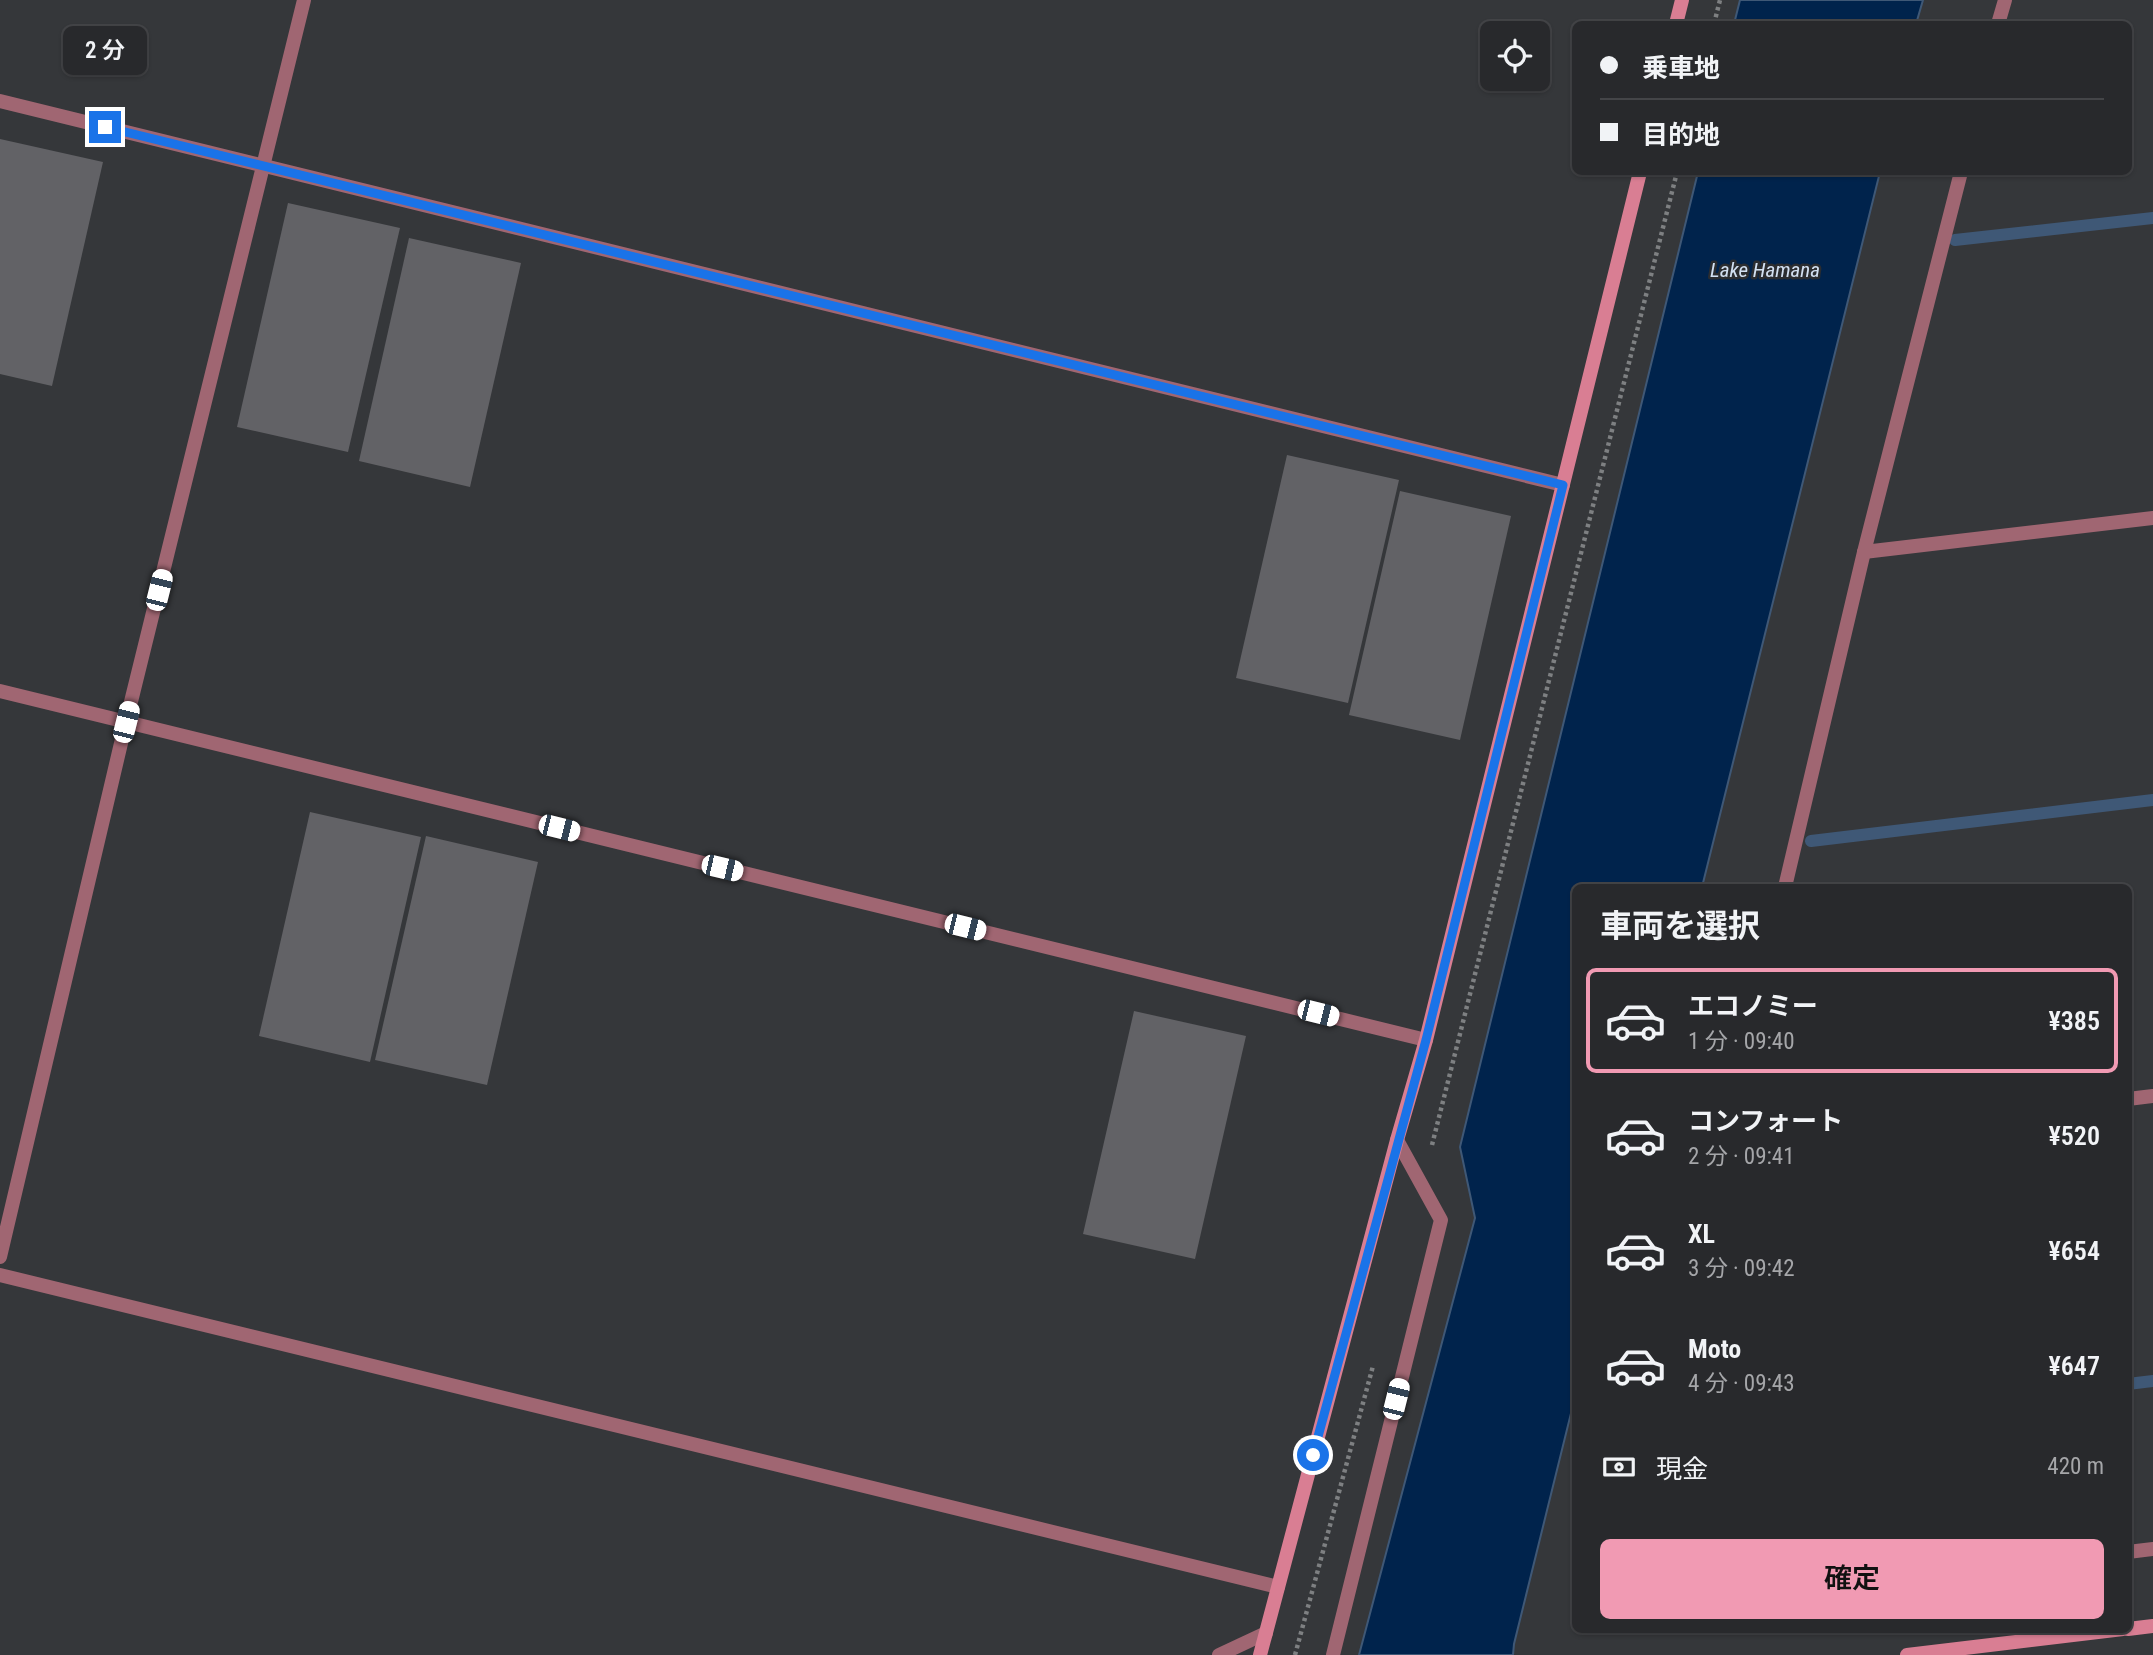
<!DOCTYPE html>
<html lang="ja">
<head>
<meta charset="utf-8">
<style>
  :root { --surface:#28292c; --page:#303134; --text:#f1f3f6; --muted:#a5a6a9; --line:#444548; --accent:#f19ab3 }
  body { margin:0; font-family:"Roboto Condensed","Noto Sans JP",sans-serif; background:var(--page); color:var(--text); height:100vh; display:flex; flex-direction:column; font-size:26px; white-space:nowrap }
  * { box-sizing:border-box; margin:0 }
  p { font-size:23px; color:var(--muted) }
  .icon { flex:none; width:38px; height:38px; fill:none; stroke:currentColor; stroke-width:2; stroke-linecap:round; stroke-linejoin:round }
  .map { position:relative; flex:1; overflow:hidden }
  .sheet { position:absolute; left:1572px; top:884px; width:560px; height:749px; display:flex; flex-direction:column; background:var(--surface); border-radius:10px; box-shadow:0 2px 5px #0004,0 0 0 2px var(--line) }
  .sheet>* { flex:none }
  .hud { position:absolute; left:1572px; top:21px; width:560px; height:154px; border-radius:10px; box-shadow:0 2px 5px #0004,0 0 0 2px var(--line); display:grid; align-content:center; height:154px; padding:0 28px; background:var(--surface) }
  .fabs { position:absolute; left:1480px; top:21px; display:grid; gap:14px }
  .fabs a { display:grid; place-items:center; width:70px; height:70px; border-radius:10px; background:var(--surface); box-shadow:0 2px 5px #0004,0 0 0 2px var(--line); font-size:35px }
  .end { position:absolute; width:32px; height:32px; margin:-16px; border:9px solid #1a73e8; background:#fff; box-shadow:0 0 0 4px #fff }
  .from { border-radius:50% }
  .bubble { position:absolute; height:49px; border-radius:10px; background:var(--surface); box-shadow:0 2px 5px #0004,0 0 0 2px var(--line); font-size:23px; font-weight:600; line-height:49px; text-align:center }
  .car { position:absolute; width:21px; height:42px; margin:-21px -10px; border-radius:9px; box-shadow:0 0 5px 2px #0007; background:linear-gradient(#fff 24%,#345 0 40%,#fff 0 76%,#345 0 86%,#fff 0) }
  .hud b { display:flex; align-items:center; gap:24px; height:66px; font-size:26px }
  .hud b+b { border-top:2px solid var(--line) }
  .hud i { width:18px; height:18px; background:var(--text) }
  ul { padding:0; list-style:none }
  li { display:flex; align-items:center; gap:21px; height:105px; margin:0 14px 10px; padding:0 14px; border:4px solid transparent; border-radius:10px }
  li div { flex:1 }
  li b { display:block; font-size:26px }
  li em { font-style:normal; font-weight:600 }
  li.selected { border-color:var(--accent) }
  li>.icon { width:63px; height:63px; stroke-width:1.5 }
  h2 { padding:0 28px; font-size:32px; line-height:84px }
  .pay { display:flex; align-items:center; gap:18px; height:77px; padding:0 28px; font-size:26px }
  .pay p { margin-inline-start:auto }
  .primary-button { display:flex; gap:14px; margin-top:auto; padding:14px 28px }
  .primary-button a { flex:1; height:80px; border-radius:10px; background:var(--accent); color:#111; font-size:28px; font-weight:600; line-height:80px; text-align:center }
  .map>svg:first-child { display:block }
  .water { fill:#00234c; stroke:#3f5876; stroke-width:2 }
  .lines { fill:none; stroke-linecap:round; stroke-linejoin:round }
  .stream { stroke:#3f5876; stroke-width:12 }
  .building { fill:#626266 }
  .path { stroke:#7e8082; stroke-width:4.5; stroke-dasharray:3.5 3.5; stroke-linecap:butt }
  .street { stroke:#a06672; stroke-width:14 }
  .secondary { stroke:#d97e93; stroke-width:14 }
  .route { stroke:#1a73e8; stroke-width:9 }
  .labels { text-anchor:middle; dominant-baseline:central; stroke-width:5; stroke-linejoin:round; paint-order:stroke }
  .water-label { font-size:21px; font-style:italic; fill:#d2e0f1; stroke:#2b2d30 }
</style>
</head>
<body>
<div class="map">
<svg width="2153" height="1655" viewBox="0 0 2153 1655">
  <rect width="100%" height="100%" fill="#35373a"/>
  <g class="water">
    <polygon points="1740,0 1923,0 1916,24 1734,24"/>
    <polygon points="1698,172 1880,172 1702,887 1575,887 1575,1397 1514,1644 1513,1655 1359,1655 1475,1218 1460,1147"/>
  </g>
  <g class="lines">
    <g class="stream">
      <polyline points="1955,240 2153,218"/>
      <polyline points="1811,841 2153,800"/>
      <polyline points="2128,1384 2153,1381"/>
    </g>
  </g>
  <g class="building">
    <polygon points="0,139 103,162 52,386 0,374"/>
    <polygon points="288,203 400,228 348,452 237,427"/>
    <polygon points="409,238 521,263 470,487 359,461"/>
    <polygon points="1287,455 1399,480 1348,703 1236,678"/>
    <polygon points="1400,491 1511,516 1460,740 1349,715"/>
    <polygon points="310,812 421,837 370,1062 259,1036"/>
    <polygon points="426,836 538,862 487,1085 375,1060"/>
    <polygon points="1134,1011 1246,1036 1195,1259 1083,1234"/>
  </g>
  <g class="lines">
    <g class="path">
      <polyline points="1714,24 1720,0"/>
      <polyline points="1432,1145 1677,172"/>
      <polyline points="1295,1655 1373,1366"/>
    </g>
    <g class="street">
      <polyline points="1998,24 2005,0"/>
      <polyline points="0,101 1563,485"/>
      <polyline points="1864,552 2153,518"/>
      <polyline points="0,691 1426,1040"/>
      <polyline points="1785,887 1864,552 1961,172"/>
      <polyline points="2128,1099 2153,1096"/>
      <polyline points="0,1257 126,722 304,0"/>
      <polyline points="0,1275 1278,1587"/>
      <polyline points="2128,1552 2153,1549"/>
      <polyline points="1219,1655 1266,1633"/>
      <polyline points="1333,1655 1441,1220 1397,1140"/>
    </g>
    <g class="secondary">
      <polyline points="1676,24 1682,0"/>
      <polyline points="2128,1629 2153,1626"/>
      <polyline points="1260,1655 1397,1140 1426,1040 1640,172"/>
      <polyline points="1907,1655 2123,1629"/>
    </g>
  </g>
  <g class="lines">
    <polyline class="route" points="105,127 1563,485 1426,1040 1313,1455"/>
  </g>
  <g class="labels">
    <g class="water-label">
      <text x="1765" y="270">Lake Hamana</text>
    </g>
  </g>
</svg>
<div class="fabs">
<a><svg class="icon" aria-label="locate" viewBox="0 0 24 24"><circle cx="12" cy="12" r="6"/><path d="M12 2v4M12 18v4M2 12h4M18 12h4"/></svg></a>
</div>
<i class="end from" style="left:1313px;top:1455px"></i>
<i class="end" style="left:105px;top:127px"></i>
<div class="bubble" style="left:63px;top:26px;width:84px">2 分</div>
<i class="car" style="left:159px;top:590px;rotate:14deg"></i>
<i class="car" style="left:126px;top:722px;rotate:14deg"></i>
<i class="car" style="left:559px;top:828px;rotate:104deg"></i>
<i class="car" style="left:722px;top:868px;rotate:103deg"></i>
<i class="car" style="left:965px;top:927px;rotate:104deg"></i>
<i class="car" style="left:1318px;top:1013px;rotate:104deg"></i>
<i class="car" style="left:1396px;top:1399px;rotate:14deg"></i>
<div class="hud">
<b><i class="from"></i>乗車地</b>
<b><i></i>目的地</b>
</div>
<section class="sheet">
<h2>車両を選択</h2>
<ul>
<li class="selected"><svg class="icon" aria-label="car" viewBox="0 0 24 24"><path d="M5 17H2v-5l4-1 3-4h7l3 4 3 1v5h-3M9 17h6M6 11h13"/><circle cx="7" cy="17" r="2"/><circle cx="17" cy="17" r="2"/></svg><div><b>エコノミー</b><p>1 分 · 09:40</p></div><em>¥385</em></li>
<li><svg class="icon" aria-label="car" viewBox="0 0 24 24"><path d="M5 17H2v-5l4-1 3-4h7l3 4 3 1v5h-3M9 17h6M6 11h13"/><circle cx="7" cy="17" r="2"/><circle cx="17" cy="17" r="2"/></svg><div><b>コンフォート</b><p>2 分 · 09:41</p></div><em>¥520</em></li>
<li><svg class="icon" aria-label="car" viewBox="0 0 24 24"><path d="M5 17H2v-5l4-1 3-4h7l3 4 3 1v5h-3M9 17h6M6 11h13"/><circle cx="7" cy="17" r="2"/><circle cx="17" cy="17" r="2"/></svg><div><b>XL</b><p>3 分 · 09:42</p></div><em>¥654</em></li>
<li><svg class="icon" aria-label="car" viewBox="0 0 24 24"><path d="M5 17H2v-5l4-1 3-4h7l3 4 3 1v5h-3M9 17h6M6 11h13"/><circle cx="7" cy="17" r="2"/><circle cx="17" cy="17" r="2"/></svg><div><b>Moto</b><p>4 分 · 09:43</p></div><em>¥647</em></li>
</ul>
<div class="pay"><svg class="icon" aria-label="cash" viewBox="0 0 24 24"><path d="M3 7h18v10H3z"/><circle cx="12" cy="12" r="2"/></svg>現金<p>420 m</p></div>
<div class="primary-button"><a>確定</a></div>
</section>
</div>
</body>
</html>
